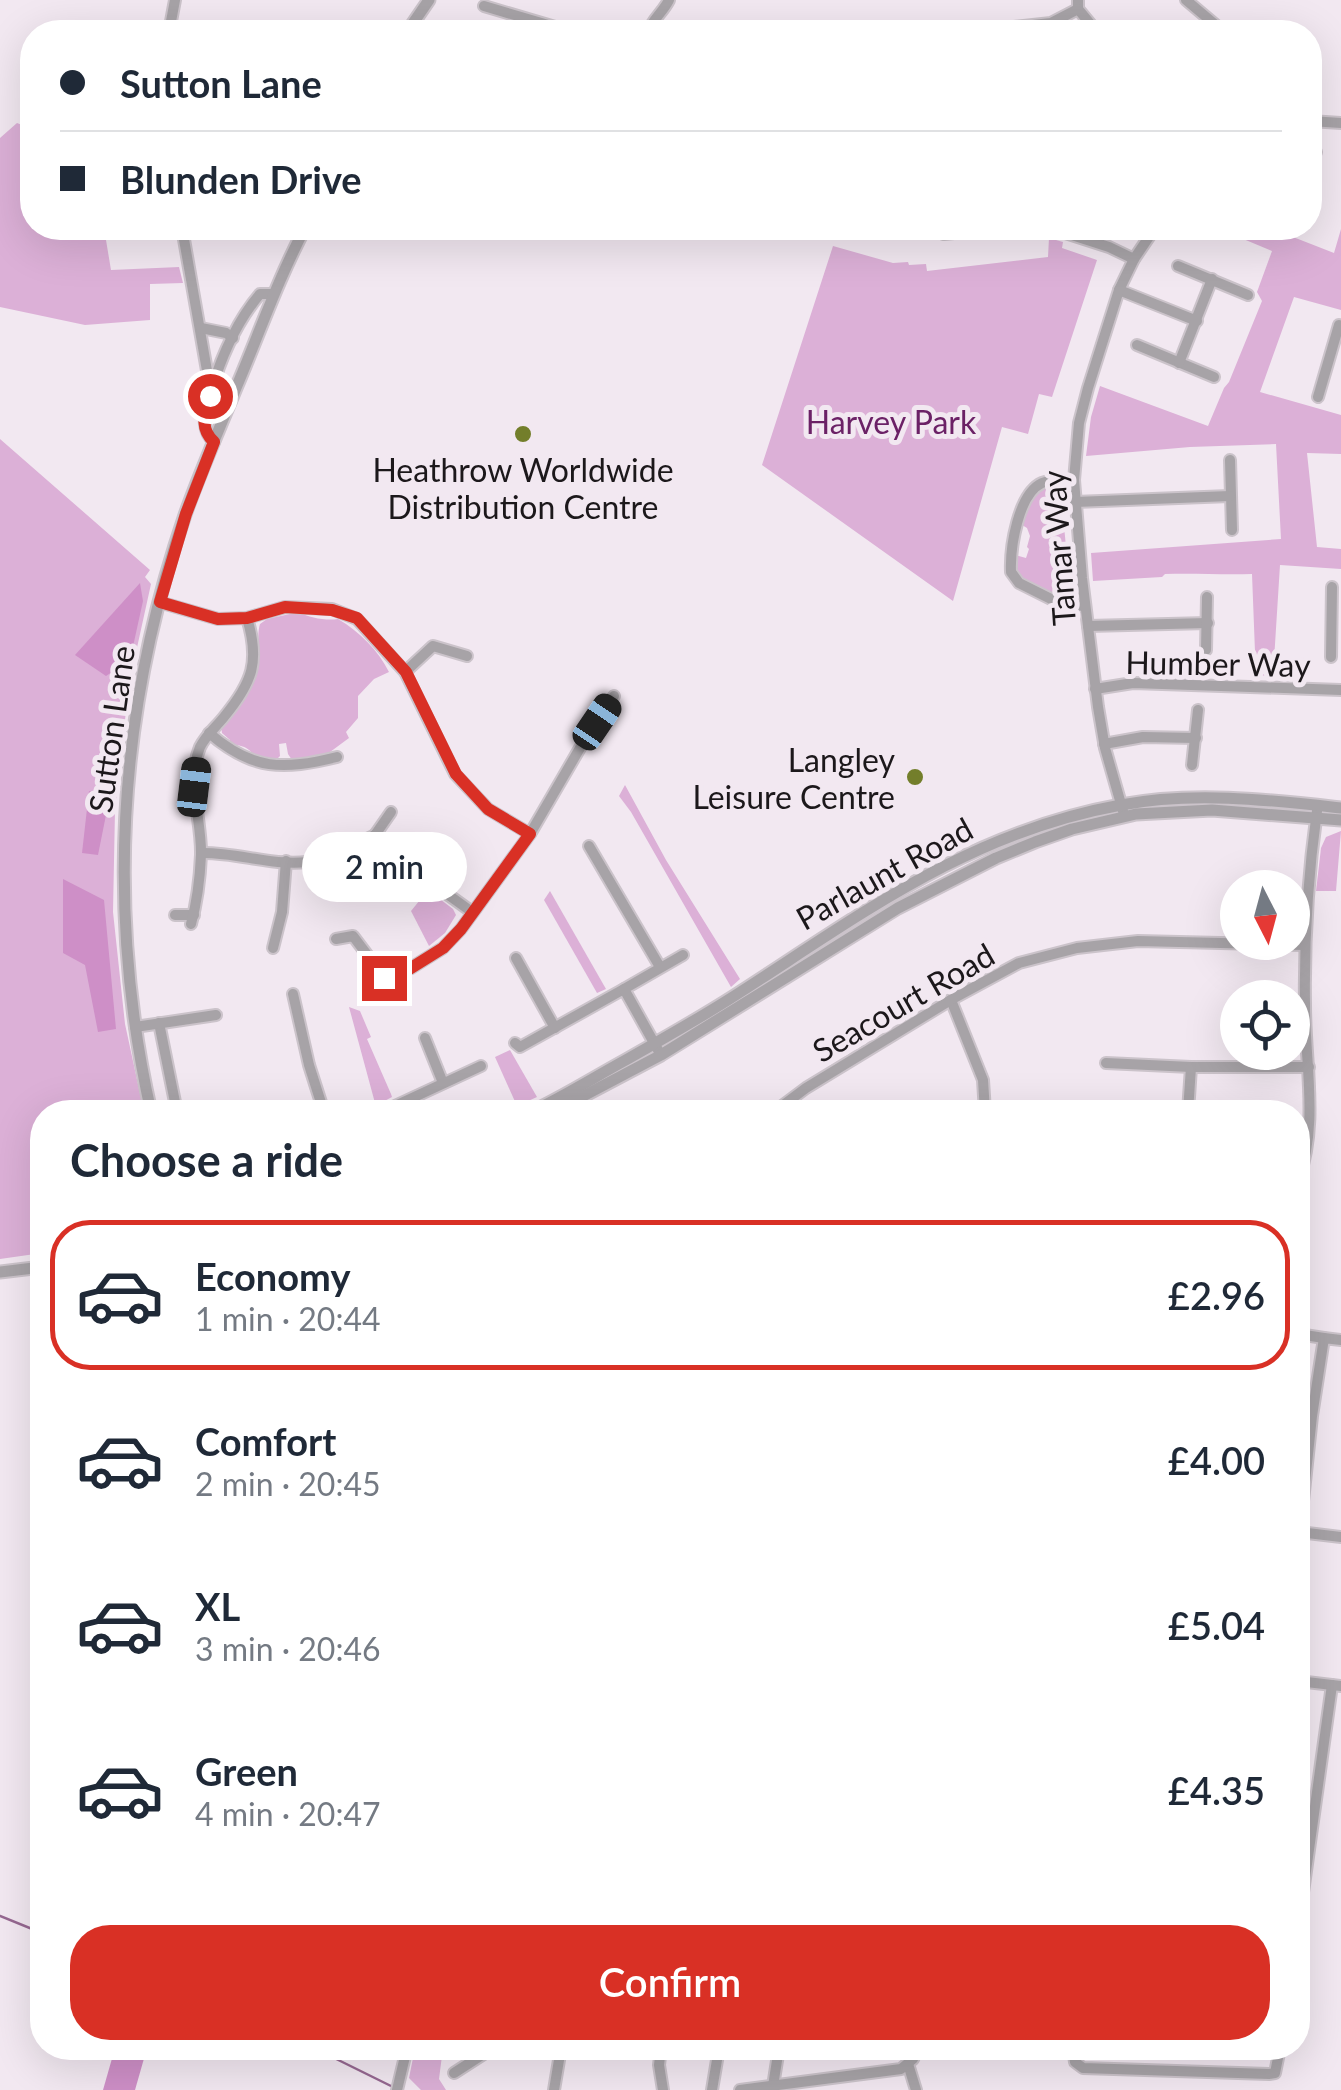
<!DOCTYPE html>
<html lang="en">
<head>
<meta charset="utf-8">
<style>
  :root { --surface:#fff; --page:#f6f6f7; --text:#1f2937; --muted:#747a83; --line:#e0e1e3; --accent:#d93025 }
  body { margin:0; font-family:Lato,sans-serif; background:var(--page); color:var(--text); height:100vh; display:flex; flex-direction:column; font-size:38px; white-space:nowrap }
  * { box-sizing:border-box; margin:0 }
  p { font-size:32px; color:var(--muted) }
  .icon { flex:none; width:55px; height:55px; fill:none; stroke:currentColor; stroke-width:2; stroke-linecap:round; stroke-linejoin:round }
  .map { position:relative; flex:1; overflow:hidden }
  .panel { position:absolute; left:30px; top:1100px; width:1280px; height:960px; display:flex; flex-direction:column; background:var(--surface); border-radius:40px; box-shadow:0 10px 40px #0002 }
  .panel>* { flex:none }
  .hud { position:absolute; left:20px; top:20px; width:1302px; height:220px; border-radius:40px; box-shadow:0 10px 40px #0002; display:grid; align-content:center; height:220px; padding:0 40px; background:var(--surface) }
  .needle { width:65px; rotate:174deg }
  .tools { position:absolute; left:1220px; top:870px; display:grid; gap:20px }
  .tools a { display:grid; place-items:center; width:90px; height:90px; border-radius:50%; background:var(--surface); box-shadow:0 10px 40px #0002; font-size:50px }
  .end { position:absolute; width:45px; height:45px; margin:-22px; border:12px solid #d93025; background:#fff; box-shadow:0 0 0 5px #fff }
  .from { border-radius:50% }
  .bubble { position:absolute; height:70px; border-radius:35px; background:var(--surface); box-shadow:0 10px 40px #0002; font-size:32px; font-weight:600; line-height:70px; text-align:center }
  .car { position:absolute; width:30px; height:60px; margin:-30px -15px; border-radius:12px; box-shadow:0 0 8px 2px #0007; background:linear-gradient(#222 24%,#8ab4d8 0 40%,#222 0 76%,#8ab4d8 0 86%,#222 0) }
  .hud b { display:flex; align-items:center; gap:35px; height:95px; font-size:38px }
  .hud b+b { border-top:2px solid var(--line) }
  .hud i { width:25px; height:25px; background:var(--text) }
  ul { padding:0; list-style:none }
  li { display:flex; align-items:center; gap:30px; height:150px; margin:0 20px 15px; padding:0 20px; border:5px solid transparent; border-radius:40px }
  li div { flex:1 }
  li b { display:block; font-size:38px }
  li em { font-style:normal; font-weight:600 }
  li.on { border-color:var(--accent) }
  li>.icon { width:90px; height:90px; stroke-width:1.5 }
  h2 { padding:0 40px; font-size:45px; line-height:120px }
  .primary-button { display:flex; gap:20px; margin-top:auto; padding:20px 40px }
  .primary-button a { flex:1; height:115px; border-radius:40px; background:var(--accent); color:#fff; font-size:40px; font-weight:600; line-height:115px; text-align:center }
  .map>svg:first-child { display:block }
  .green { fill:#dcb0d7 }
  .forest { fill:#ce8fc7 }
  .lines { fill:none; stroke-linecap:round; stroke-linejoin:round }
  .stream { stroke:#966891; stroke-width:2.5 }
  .minor-casing { stroke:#cbc3ca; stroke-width:14 }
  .tertiary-casing { stroke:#cbc3ca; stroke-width:15 }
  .minor { stroke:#a7a3a7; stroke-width:10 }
  .tertiary { stroke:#a7a3a7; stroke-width:11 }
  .route { stroke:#d93025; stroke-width:12 }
  .poi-dot { fill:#737e2b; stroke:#f2e8f1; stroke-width:4 }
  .labels { text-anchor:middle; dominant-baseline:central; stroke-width:10; stroke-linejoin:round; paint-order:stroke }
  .park-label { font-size:32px; fill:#6b2166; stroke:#f2e8f1 }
  .poi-label { font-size:32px; fill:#1c181b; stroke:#f2e8f1 }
  .street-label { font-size:32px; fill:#1c181b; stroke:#f2e8f1 }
</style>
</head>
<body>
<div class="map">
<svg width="1341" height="2090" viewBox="0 0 1341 2090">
  <rect width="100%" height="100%" fill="#f2e8f1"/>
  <g class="green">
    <polygon points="17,123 32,129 32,228 104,228 111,270 179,267 183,283 150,284 150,320 85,325 0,307 0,138"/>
    <path d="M 1217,228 L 1270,228 L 1334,253 L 1341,229 L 1341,310 L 1294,297 L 1260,392 L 1341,415 L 1341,454 L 1307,453 L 1317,547 L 1341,549 L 1341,569 L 1280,565 L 1273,676 L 1253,675 L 1255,652 L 1252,574 C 1222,575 1195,573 1165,574 L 1162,577 L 1093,581 L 1091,553 L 1281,539 L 1276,444 L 1190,447 L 1086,456 L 1091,417 L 1100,386 L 1208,426 L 1224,388 L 1229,382 L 1262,301 L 1257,292 L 1272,251 Z"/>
    <polygon points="1049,238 1063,242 1062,248 1097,260 1052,397 1039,394 1028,434 1002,427 953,601 762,465 833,246 893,263 908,262 909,265 926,264 927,271 1048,257"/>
    <polygon points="0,439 150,570 145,577 151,584 129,684 115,810 113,912 125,1024 144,1112 42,1112 42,1253 0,1259"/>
    <path d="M 1051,484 L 1061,495 L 1070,588 L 1062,601 L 1026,586 L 1014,568 L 1015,555 L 1026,558 L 1029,549 L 1027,547 L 1030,536 L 1027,528 L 1022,525 C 1029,502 1027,494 1051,484 Z"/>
    <path d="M 299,612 C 309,618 327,621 338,619 C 360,632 378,650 389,672 L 374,679 L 358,696 L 358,718 L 346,732 L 349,738 L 326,755 L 292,760 L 288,754 L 286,743 L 279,744 L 280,756 L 275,761 L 254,756 C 248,745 238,746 229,743 L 230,740 L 222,733 L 221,726 C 235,707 253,688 258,664 C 261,650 256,637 260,624 L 267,619 Z"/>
    <polygon points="625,785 666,860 740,979 731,987 631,812 619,796"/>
    <polygon points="1341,831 1336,891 1316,891 1321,848 1326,837"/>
    <polygon points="428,890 453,909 456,915 445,933 429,946 411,911"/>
    <polygon points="550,891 606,989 597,993 544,900"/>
    <polygon points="349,1007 360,1011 371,1037 367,1039 391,1094 392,1097 377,1105 375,1103"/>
    <polygon points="510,1050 537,1097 517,1106 495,1057"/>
    <polygon points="415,2048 443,2048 439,2079 446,2090 421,2090 409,2078"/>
  </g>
  <g class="forest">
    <polygon points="140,583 143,601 130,660 106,676 75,655"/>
    <polygon points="89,791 110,795 98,855 82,853"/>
    <polygon points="63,879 104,900 116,1029 98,1032 85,965 63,953"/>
    <polygon points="115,2048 147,2048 135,2090 103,2090"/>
  </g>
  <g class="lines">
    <g class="stream">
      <polyline points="0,1916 42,1933"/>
      <polyline points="314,2048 393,2087"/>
    </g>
    <defs>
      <g id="minor">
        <polyline points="1078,0 1078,9 1097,32"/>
        <polyline points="1186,0 1224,32"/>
        <polyline points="484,6 572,32"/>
        <polyline points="169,32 175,0"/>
        <path d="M 648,32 C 652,20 663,12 669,0"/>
        <polyline points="991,32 1004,28 1051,23 1078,9"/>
        <polyline points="1310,121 1341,123"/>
        <polyline points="1310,169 1316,152"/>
        <path d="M 182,228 L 209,382 C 210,404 196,425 214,442"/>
        <polyline points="926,228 944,234 1004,228"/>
        <polyline points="1050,228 1109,247 1134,259"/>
        <polyline points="1178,266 1248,295"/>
        <polyline points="1119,290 1197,321"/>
        <polyline points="201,328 226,333 233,338"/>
        <polyline points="1137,345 1214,377"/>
        <polyline points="1179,363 1212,279"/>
        <path d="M 211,391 C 221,358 237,321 260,294 L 274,294"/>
        <polyline points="1318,397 1339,325"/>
        <polyline points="1230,460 1232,530"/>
        <path d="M 1074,480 C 1064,480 1051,479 1042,483 C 1018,494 1010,548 1011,572 L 1019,583 L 1061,604 L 1085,606"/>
        <polyline points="1075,502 1230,496"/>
        <polyline points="159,602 218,619 247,618 285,607 332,609 357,619 405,672 455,774 488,809 530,834"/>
        <polyline points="1088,626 1208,623"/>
        <polyline points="1206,650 1207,597"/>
        <polyline points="1331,657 1332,587"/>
        <polyline points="405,672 433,646 467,656"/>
        <polyline points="1095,689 1133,683 1341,690"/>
        <path d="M 209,733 C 253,771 283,770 337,757"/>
        <polyline points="1104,744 1143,737 1196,738"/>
        <polyline points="1192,765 1198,710"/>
        <polyline points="1123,811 1105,748 1098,707 1082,578 1074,480 1079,423 1088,388 1119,290 1134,259 1155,228"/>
        <polyline points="375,835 391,812"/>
        <polyline points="589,846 660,967"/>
        <path d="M 201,853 C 236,852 272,866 307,862 C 331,859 353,846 375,835 L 407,865 L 472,912"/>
        <polyline points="175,915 194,915"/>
        <path d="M 191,924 C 197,902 200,878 201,855 C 202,820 186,781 200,747 C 206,735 216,727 224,717 C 253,682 260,661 247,618"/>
        <polyline points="336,939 353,936 384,977 411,968 443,948 461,929 530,834 580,748 614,696"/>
        <polyline points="273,948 282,912 286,861"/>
        <polyline points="516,958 555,1028"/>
        <polyline points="293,994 309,1065 324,1112"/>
        <polyline points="951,1000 983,1080 985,1112"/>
        <polyline points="159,1023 177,1112"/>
        <polyline points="135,1027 216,1015"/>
        <polyline points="425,1038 443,1083"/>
        <polyline points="515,1043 520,1047 624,989"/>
        <polyline points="658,1050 624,989 683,955"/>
        <polyline points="1106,1063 1191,1067 1309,1067"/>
        <polyline points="382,1112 481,1066"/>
        <polyline points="774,1112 806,1088 954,998 1019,963 1077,948 1138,941 1304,945"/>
        <polyline points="1188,1112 1191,1067"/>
        <path d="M 1298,1182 C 1319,1122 1305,1067 1305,1005 C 1304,941 1308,875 1317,811"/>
        <polyline points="1298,1334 1324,1338"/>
        <polyline points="1299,1532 1341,1537"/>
        <polyline points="1298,1548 1312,1416 1324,1338 1341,1340"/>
        <polyline points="1298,1681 1341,1686"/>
        <polyline points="1298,1928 1332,1685"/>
        <polyline points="528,2048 560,2052"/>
        <polyline points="661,2048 659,2065 663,2090"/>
        <polyline points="1073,2048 1075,2062 1083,2068 1269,2074 1275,2073 1280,2048"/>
        <polyline points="908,2064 916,2090"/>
        <polyline points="454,2073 485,2053 488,2048"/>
        <polyline points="773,2086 779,2048"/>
        <polyline points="397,2090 407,2048"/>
        <polyline points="554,2090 561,2048"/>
        <polyline points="712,2090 719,2048"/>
        <polyline points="740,2090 901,2069 913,2059 918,2048"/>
      </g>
      <g id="tertiary">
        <polyline points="407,32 429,0"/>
        <path d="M 151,1112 C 106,910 118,711 185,515 C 200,472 219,430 236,388 C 259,334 278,279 305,228"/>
        <path d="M 531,1112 C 563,1097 593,1078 624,1061 C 664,1038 704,1016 742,991 C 866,911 971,832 1121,805 C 1193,791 1269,800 1341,808"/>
        <polyline points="553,1112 661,1055 898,908 996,858 1035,842 1072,829 1136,814 1212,810 1341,820"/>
        <polyline points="0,1272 42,1267"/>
      </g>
    </defs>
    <use href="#minor" class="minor-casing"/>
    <use href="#tertiary" class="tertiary-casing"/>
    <use href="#minor" class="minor"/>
    <use href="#tertiary" class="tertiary"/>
  </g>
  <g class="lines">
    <path class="route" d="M 210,396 C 205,414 199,428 214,442 L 186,514 L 160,602 L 218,619 L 247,618 L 285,607 L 332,610 L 357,618 L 406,672 L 456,774 L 488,809 L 530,834 L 461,929 L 443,948 L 411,968 L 384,978"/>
  </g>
  <g class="poi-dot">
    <circle cx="523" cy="434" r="10"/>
    <circle cx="915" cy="777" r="10"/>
  </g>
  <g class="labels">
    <g class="park-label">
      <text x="891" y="421">Harvey Park</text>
    </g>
    <g class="poi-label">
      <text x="523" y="469">Heathrow Worldwide<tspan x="523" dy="37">Distribution Centre</tspan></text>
      <text x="895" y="759" text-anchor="end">Langley<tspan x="895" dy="37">Leisure Centre</tspan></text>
    </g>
    <g class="street-label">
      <text transform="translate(1058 548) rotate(-94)">Tamar Way</text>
      <text transform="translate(1218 663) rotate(1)">Humber Way</text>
      <text transform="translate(111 729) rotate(-82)">Sutton Lane</text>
      <text transform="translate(884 873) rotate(-29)">Parlaunt Road</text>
      <text transform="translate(903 1002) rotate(-30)">Seacourt Road</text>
    </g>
  </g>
</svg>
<div class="tools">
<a><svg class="needle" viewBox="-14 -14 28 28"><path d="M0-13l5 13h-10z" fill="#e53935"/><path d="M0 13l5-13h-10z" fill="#747a83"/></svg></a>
<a><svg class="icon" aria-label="locate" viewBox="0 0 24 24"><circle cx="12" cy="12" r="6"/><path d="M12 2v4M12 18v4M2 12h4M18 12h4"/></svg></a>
</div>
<i class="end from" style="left:210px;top:396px"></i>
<i class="end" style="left:384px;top:978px"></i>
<div class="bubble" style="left:302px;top:832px;width:165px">2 min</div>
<i class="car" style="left:597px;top:722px;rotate:34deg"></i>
<i class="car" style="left:194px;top:787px;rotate:7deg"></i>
<div class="hud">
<b><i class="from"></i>Sutton Lane</b>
<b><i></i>Blunden Drive</b>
</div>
<section class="panel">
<h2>Choose a ride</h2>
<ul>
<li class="on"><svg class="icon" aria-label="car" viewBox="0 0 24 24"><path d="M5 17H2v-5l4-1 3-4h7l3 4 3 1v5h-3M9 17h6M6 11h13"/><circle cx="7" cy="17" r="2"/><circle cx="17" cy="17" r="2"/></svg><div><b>Economy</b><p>1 min · 20:44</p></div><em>£2.96</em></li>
<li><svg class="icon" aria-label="car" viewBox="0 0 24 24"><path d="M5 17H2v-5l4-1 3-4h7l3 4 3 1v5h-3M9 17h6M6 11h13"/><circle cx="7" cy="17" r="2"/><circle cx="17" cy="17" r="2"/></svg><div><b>Comfort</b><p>2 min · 20:45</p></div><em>£4.00</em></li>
<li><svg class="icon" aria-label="car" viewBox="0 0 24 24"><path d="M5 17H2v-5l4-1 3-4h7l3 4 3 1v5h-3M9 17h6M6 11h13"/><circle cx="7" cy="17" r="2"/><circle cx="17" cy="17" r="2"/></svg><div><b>XL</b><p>3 min · 20:46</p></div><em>£5.04</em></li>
<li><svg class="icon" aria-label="car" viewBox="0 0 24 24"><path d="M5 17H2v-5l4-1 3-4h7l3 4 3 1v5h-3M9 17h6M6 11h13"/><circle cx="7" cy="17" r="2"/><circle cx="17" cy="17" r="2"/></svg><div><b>Green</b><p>4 min · 20:47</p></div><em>£4.35</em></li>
</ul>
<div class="primary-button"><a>Confirm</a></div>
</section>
</div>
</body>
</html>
